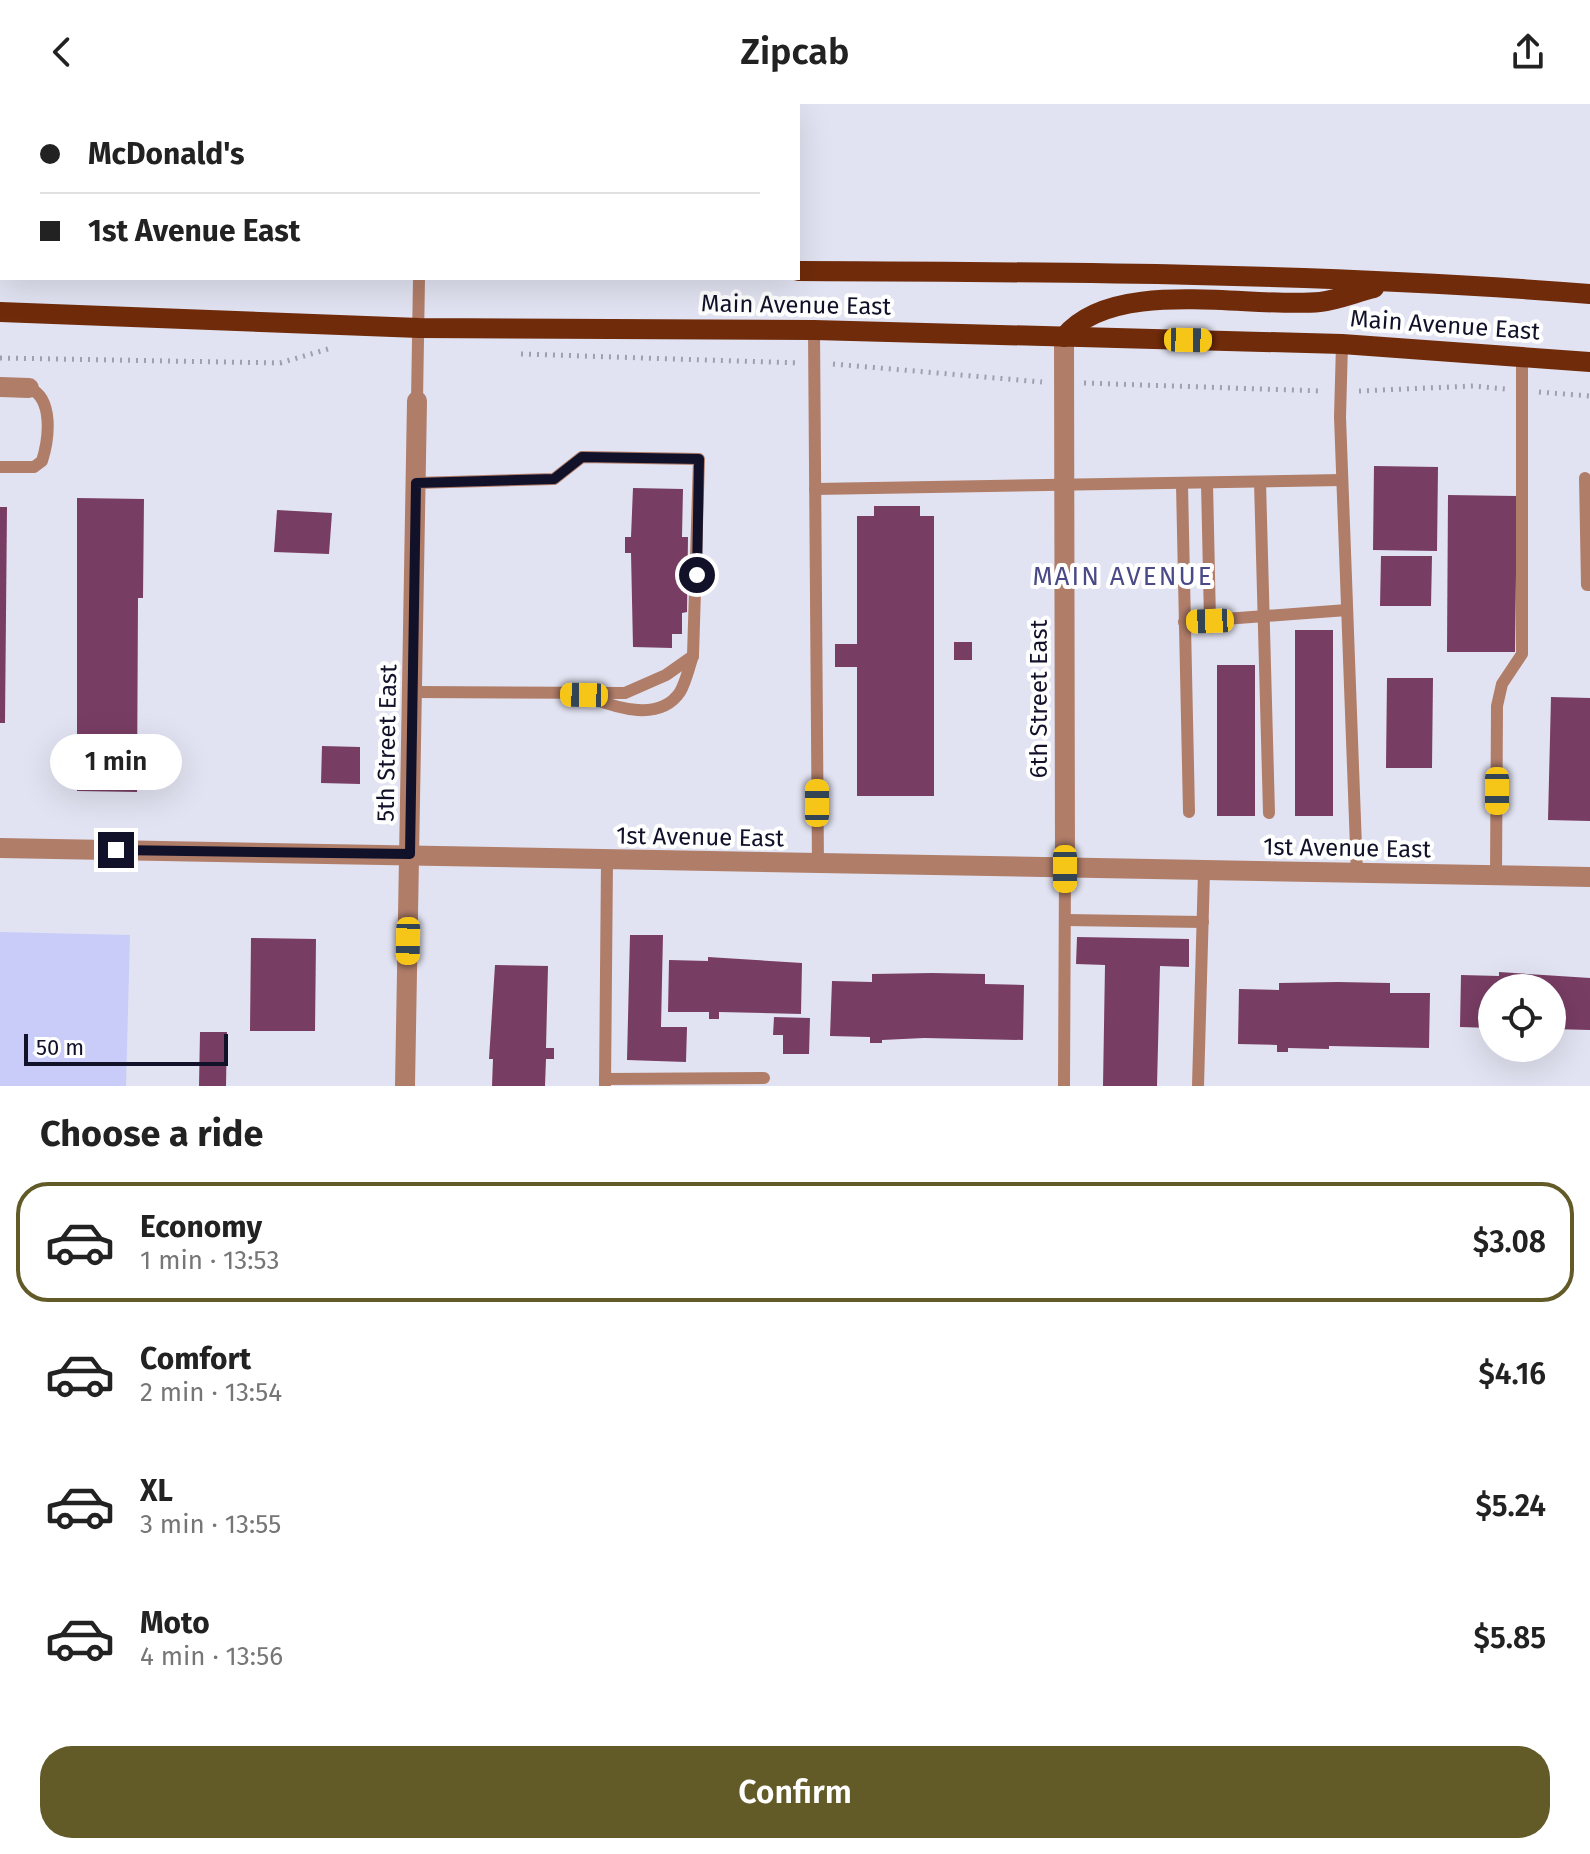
<!DOCTYPE html>
<html lang="en">
<head>
<meta charset="utf-8">
<style>
  :root { --surface:#fff; --page:#f2f2f2; --text:#222; --muted:#767676; --line:#e0e0e0; --accent:#625b28 }
  body { margin:0; font-family:"Fira Sans",sans-serif; background:var(--page); color:var(--text); height:100vh; display:flex; flex-direction:column; font-size:30px; white-space:nowrap }
  * { box-sizing:border-box; margin:0 }
  p { font-size:26px; color:var(--muted) }
  .icon { flex:none; width:44px; height:44px; fill:none; stroke:currentColor; stroke-width:2; stroke-linecap:round; stroke-linejoin:round }
  .map { position:relative; height:982px; overflow:hidden }
  .sheet { display:flex; flex-direction:column; background:var(--surface); flex:1 }
  .sheet>* { flex:none }
  .hud { position:absolute; left:0px; top:0px; width:800px; height:176px; box-shadow:0 8px 32px #0002; display:grid; align-content:center; height:176px; padding:0 40px; background:var(--surface) }
  .tools { position:absolute; left:1478px; top:870px; display:grid; gap:16px }
  .tools a { display:grid; place-items:center; width:88px; height:88px; border-radius:50%; background:var(--surface); box-shadow:0 8px 32px #0002; font-size:40px }
  .scale { position:absolute; left:24px; bottom:20px; width:204px; box-sizing:border-box; padding-left:8px; border:4px solid #12112a; border-top:0; font-size:22px; line-height:28px; white-space:nowrap; color:#12112a; -webkit-text-stroke:6px #fff; paint-order:stroke }
  .end { position:absolute; width:36px; height:36px; margin:-18px; border:10px solid #12112a; background:#fff; box-shadow:0 0 0 4px #fff }
  .from { border-radius:50% }
  .bubble { position:absolute; height:56px; border-radius:28px; background:var(--surface); box-shadow:0 8px 32px #0002; font-size:26px; font-weight:600; line-height:56px; text-align:center }
  .car { position:absolute; width:24px; height:48px; margin:-24px -12px; border-radius:10px; box-shadow:0 0 6px 2px #0007; background:linear-gradient(#f5c518 24%,#345 0 40%,#f5c518 0 76%,#345 0 86%,#f5c518 0) }
  .hud b { display:flex; align-items:center; gap:28px; height:76px; font-size:30px }
  .hud b+b { border-top:2px solid var(--line) }
  .hud i { width:20px; height:20px; background:var(--text) }
  ul { padding:0; list-style:none }
  li { display:flex; align-items:center; gap:24px; height:120px; margin:0 16px 12px; padding:0 24px; border:4px solid transparent; border-radius:32px }
  li div { flex:1 }
  li b { display:block; font-size:30px }
  li em { font-style:normal; font-weight:600 }
  li.on { border-color:var(--accent) }
  li>.icon { width:72px; height:72px; stroke-width:1.5 }
  h2 { padding:0 40px; font-size:36px; line-height:96px }
  .action { display:flex; gap:16px; margin-top:auto; padding:16px 40px }
  .action a { flex:1; height:92px; border-radius:32px; background:var(--accent); color:#fff; font-size:32px; font-weight:600; line-height:92px; text-align:center }
  header { display:flex; justify-content:space-between; align-items:center; height:104px; padding:0 40px; background:var(--surface); font-size:36px; font-weight:600 }
  .map>svg:first-child { display:block }
  .green { fill:#c9ccf8 }
  .building { fill:#783d63 }
  .lines { fill:none; stroke-linecap:round; stroke-linejoin:round }
  .path { stroke:#9f9fb1; stroke-width:5; stroke-dasharray:2 6; stroke-linecap:butt }
  .lane { stroke:#b07d69; stroke-width:12 }
  .street { stroke:#b07d69; stroke-width:20 }
  .primary { stroke:#702b0a; stroke-width:20 }
  .route { stroke:#12112a; stroke-width:10 }
  .labels { text-anchor:middle; dominant-baseline:central; stroke-width:8; stroke-linejoin:round; paint-order:stroke }
  .street-label { font-size:24px; fill:#12112a; stroke:#fff }
  .neighbourhood-label { font-size:26px; letter-spacing:2px; fill:#4b4a88; stroke:#fff }
</style>
</head>
<body>
<header><svg class="icon" aria-label="back" viewBox="0 0 24 24"><path d="M15 5l-7 7 7 7"/></svg>Zipcab<svg class="icon" aria-label="share" viewBox="0 0 24 24"><path d="M12 15V3M7 8l5-5 5 5M5 13v7h14v-7"/></svg></header>
<div class="map">
<svg width="1590" height="982" viewBox="0 0 1590 982">
  <rect width="100%" height="100%" fill="#e2e3f2"/>
  <polygon class="green" points="0,828 130,831 126,982 0,982"/>
  <g class="building">
    <polygon points="1374,362 1438,363 1437,447 1373,446"/>
    <polygon points="633,384 683,385 682,433 688,433 687,508 682,509 682,530 672,530 672,544 633,543 631,449 625,449 625,433 631,433"/>
    <polygon points="1448,391 1517,392 1515,548 1447,548"/>
    <polygon points="77,394 144,395 143,494 138,494 137,688 77,687"/>
    <polygon points="874,402 920,402 920,412 934,412 934,692 857,692 857,563 835,563 835,540 857,540 857,412 874,412"/>
    <polygon points="0,403 7,403 5,619 0,619"/>
    <polygon points="277,406 332,409 329,450 274,448"/>
    <polygon points="1381,452 1432,452 1431,502 1380,502"/>
    <rect x="1295" y="526" width="38" height="186"/>
    <rect x="954" y="538" width="18" height="18"/>
    <rect x="1217" y="561" width="38" height="151"/>
    <polygon points="1387,574 1433,574 1432,664 1386,664"/>
    <polygon points="1551,593 1590,594 1590,717 1548,716"/>
    <polygon points="322,642 360,643 360,680 321,679"/>
    <polygon points="630,831 663,831 661,923 687,923 686,958 627,956"/>
    <polygon points="1077,833 1189,835 1189,863 1160,862 1157,982 1103,982 1105,861 1076,860"/>
    <polygon points="251,834 316,835 315,927 250,927"/>
    <polygon points="708,853 802,859 801,910 719,908 719,915 709,915 709,908 668,908 669,856 708,857"/>
    <polygon points="495,861 548,862 546,944 554,944 554,955 546,955 545,982 492,982 493,955 489,955"/>
    <polygon points="1499,868 1590,874 1590,926 1552,925 1552,884 1492,884 1492,924 1460,923 1461,871 1499,872"/>
    <polygon points="932,869 985,870 985,880 1024,881 1023,936 924,934 882,936 882,939 870,939 870,933 830,932 832,877 872,878 872,870"/>
    <polygon points="1338,878 1390,879 1390,889 1430,889 1429,944 1329,942 1329,945 1288,944 1288,948 1277,948 1277,941 1238,940 1239,885 1279,886 1279,879"/>
    <polygon points="774,913 810,914 809,950 783,950 783,931 773,931"/>
    <polygon points="200,928 227,928 226,982 199,982"/>
  </g>
  <g class="lines">
    <g class="path">
      <polyline points="521,250 799,259"/>
      <polyline points="0,254 280,259 328,245"/>
      <polyline points="833,260 1042,278"/>
      <polyline points="1084,279 1321,287"/>
      <polyline points="1359,287 1473,282 1505,285"/>
      <polyline points="1539,288 1590,292"/>
    </g>
    <g class="lane">
      <polyline points="90,2 90,0"/>
      <polyline points="420,2 420,0"/>
      <polyline points="0,83 2,83"/>
      <polyline points="814,226 818,762"/>
      <polyline points="1342,240 1340,313 1357,770"/>
      <polyline points="417,297 419,174"/>
      <path d="M 0,363 L 34,363 L 42,357 C 49,335 54,294 29,284"/>
      <polyline points="1585,374 1587,481 1590,481"/>
      <polyline points="1260,378 1269,709"/>
      <polyline points="1207,379 1210,517"/>
      <polyline points="1182,381 1189,708"/>
      <polyline points="815,385 1342,376"/>
      <polyline points="1184,518 1347,506"/>
      <polyline points="414,588 625,589 666,571 693,552 699,355 582,353 554,375 416,379"/>
      <path d="M 591,594 C 617,604 660,618 680,588 C 686,578 689,563 693,552"/>
      <polyline points="1496,772 1497,602 1502,580 1522,550 1522,251"/>
      <polyline points="1065,816 1203,818"/>
      <polyline points="605,975 764,974"/>
      <polyline points="605,982 607,757"/>
      <polyline points="1064,982 1065,765"/>
      <polyline points="1198,982 1204,768"/>
    </g>
    <g class="street">
      <polyline points="1064,233 1065,765"/>
      <polyline points="0,283 29,284"/>
      <polyline points="0,744 1590,773"/>
      <polyline points="405,982 417,297"/>
    </g>
    <g class="primary">
      <polyline points="0,155 2,155"/>
      <path d="M 798,167 C 1062,168 1327,169 1590,190"/>
      <polyline points="0,208 419,224 814,226 1342,240 1590,258"/>
      <path d="M 1064,233 C 1113,172 1249,205 1320,198 C 1338,196 1357,188 1374,184"/>
    </g>
  </g>
  <g class="lines">
    <polyline class="route" points="116,746 410,750 416,379 554,375 582,353 699,355 697,471"/>
  </g>
  <g class="labels">
    <g class="street-label">
      <text transform="translate(796 201) rotate(1)">Main Avenue East</text>
      <text transform="translate(1445 221) rotate(4)">Main Avenue East</text>
      <text transform="translate(1039 595) rotate(-90)">6th Street East</text>
      <text transform="translate(387 639) rotate(-89)">5th Street East</text>
      <text transform="translate(700 733) rotate(1)">1st Avenue East</text>
      <text transform="translate(1347 744) rotate(1)">1st Avenue East</text>
    </g>
    <g class="neighbourhood-label">
      <text x="1123" y="472">MAIN AVENUE</text>
    </g>
  </g>
</svg>
<div class="tools">
<a><svg class="icon" aria-label="locate" viewBox="0 0 24 24"><circle cx="12" cy="12" r="6"/><path d="M12 2v4M12 18v4M2 12h4M18 12h4"/></svg></a>
</div>
<div class="scale">50 m</div>
<i class="end from" style="left:697px;top:471px"></i>
<i class="end" style="left:116px;top:746px"></i>
<div class="bubble" style="left:50px;top:630px;width:132px">1 min</div>
<i class="car" style="left:1188px;top:236px;rotate:91deg"></i>
<i class="car" style="left:1210px;top:517px;rotate:268deg"></i>
<i class="car" style="left:584px;top:591px;rotate:271deg"></i>
<i class="car" style="left:1497px;top:687px;rotate:180deg"></i>
<i class="car" style="left:817px;top:699px;rotate:0deg"></i>
<i class="car" style="left:1065px;top:765px;rotate:180deg"></i>
<i class="car" style="left:408px;top:837px;rotate:181deg"></i>
<div class="hud">
<b><i class="from"></i>McDonald's</b>
<b><i></i>1st Avenue East</b>
</div>
</div>
<section class="sheet">
<h2>Choose a ride</h2>
<ul>
<li class="on"><svg class="icon" aria-label="car" viewBox="0 0 24 24"><path d="M5 17H2v-5l4-1 3-4h7l3 4 3 1v5h-3M9 17h6M6 11h13"/><circle cx="7" cy="17" r="2"/><circle cx="17" cy="17" r="2"/></svg><div><b>Economy</b><p>1 min · 13:53</p></div><em>$3.08</em></li>
<li><svg class="icon" aria-label="car" viewBox="0 0 24 24"><path d="M5 17H2v-5l4-1 3-4h7l3 4 3 1v5h-3M9 17h6M6 11h13"/><circle cx="7" cy="17" r="2"/><circle cx="17" cy="17" r="2"/></svg><div><b>Comfort</b><p>2 min · 13:54</p></div><em>$4.16</em></li>
<li><svg class="icon" aria-label="car" viewBox="0 0 24 24"><path d="M5 17H2v-5l4-1 3-4h7l3 4 3 1v5h-3M9 17h6M6 11h13"/><circle cx="7" cy="17" r="2"/><circle cx="17" cy="17" r="2"/></svg><div><b>XL</b><p>3 min · 13:55</p></div><em>$5.24</em></li>
<li><svg class="icon" aria-label="car" viewBox="0 0 24 24"><path d="M5 17H2v-5l4-1 3-4h7l3 4 3 1v5h-3M9 17h6M6 11h13"/><circle cx="7" cy="17" r="2"/><circle cx="17" cy="17" r="2"/></svg><div><b>Moto</b><p>4 min · 13:56</p></div><em>$5.85</em></li>
</ul>
<div class="action"><a>Confirm</a></div>
</section>
</body>
</html>
